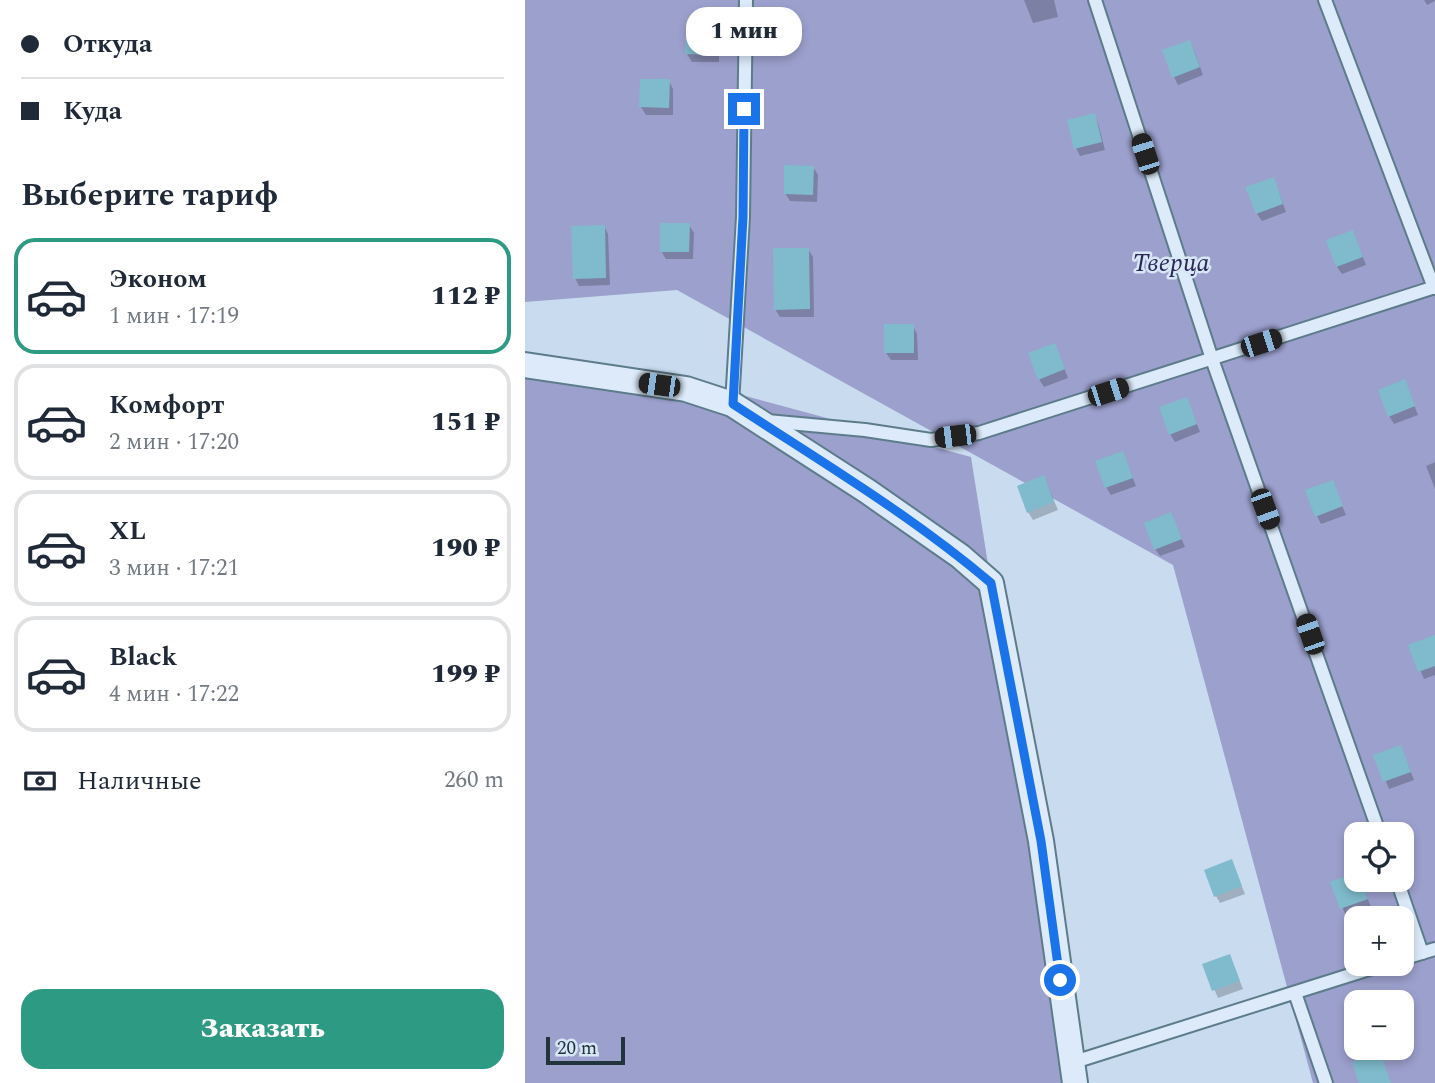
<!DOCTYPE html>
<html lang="ru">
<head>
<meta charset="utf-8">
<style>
  :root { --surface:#fff; --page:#f6f6f7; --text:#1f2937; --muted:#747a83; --line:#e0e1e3; --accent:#2d9a83 }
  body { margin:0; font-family:Spectral,serif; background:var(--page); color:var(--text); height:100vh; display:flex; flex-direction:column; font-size:26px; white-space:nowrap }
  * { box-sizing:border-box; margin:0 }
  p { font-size:23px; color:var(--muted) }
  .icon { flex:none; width:38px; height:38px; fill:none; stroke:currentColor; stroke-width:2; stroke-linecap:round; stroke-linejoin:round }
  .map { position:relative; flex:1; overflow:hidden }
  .panel { display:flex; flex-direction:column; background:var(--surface); width:525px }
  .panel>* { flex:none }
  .hud { display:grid; align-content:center; height:154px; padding:0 21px; background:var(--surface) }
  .tools { position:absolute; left:819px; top:822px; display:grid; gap:14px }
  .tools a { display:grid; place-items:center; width:70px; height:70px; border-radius:14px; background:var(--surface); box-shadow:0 4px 10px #0003; font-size:35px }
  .scale { position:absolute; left:21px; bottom:18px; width:79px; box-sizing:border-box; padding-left:7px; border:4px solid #21343b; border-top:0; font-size:19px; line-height:24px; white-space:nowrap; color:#21343b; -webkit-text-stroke:5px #d8e7f6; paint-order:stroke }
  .end { position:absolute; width:32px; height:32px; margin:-16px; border:9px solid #1a73e8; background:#fff; box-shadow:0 0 0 4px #fff }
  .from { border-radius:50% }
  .bubble { position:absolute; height:49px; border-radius:21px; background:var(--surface); box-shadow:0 4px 10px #0003; font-size:23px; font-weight:800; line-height:49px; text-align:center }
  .car { position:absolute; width:21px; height:42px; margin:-21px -10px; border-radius:9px; box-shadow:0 0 5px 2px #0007; background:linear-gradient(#222 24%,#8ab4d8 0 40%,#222 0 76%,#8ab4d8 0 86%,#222 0) }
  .hud b { display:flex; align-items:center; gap:24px; height:66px; font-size:26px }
  .hud b+b { border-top:2px solid var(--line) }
  .hud i { width:18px; height:18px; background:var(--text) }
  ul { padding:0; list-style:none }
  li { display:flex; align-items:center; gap:21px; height:116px; margin:0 14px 10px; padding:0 7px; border:4px solid var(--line); border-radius:21px }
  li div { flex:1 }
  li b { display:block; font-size:26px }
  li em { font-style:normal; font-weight:800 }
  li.on { border-color:var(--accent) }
  li>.icon { width:63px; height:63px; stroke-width:1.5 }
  h2 { padding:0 21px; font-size:32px; line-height:84px }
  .pay { display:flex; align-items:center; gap:18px; height:77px; padding:0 21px; font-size:26px }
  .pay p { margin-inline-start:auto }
  .button { display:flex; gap:14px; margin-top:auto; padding:14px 21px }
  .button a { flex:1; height:80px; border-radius:21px; background:var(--accent); color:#fff; font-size:28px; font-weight:800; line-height:80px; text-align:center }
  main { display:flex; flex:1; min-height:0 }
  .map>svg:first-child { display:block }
  .green { fill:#9ca0cd; fill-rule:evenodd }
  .shadow { fill:#0003 }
  .building { fill:#7fbbcc }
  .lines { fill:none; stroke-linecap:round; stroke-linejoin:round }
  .lane-casing { stroke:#5d7c8b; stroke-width:16 }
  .street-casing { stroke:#5d7c8b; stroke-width:28 }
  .lane { stroke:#dceaf9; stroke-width:12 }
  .street { stroke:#dceaf9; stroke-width:24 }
  .route { stroke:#1a73e8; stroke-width:9 }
  .labels { text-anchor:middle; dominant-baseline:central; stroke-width:5; stroke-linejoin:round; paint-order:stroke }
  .park-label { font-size:26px; font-style:italic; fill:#2a2758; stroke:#d8e7f6 }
</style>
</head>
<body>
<main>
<section class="panel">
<div class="hud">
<b><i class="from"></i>Откуда</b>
<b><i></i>Куда</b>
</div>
<h2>Выберите тариф</h2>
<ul>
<li class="on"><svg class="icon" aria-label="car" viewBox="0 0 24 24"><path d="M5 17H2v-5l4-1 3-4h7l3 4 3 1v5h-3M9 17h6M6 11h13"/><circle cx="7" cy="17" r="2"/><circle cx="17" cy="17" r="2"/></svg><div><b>Эконом</b><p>1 мин · 17:19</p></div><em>112 ₽</em></li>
<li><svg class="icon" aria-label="car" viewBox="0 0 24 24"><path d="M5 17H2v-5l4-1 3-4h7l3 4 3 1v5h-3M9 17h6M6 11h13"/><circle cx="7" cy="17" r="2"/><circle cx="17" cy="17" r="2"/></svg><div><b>Комфорт</b><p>2 мин · 17:20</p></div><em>151 ₽</em></li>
<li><svg class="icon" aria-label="car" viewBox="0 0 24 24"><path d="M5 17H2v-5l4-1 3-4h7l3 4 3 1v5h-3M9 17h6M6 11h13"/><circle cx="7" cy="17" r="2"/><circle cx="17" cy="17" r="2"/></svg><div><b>XL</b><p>3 мин · 17:21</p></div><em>190 ₽</em></li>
<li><svg class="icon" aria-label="car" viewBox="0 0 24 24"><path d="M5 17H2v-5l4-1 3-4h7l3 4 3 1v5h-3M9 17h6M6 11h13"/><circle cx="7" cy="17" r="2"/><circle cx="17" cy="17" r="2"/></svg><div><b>Black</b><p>4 мин · 17:22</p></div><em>199 ₽</em></li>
</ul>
<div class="pay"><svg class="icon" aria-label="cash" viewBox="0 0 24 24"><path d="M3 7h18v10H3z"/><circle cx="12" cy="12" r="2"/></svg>Наличные<p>260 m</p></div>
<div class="button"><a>Заказать</a></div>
</section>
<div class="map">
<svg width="910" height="1083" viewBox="0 0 910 1083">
  <rect width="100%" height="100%" fill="#c9dbef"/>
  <g class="green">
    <path d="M 0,0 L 910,0 L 910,1083 L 788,1083 L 648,565 L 152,290 L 0,302 ZM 831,835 L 877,835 L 877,880 L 831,880 ZM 831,919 L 877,919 L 877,964 L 831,964 ZM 831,1003 L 877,1003 L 877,1048 L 831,1048 Z"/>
    <polygon points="0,368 135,373 446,457 518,911 553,1083 0,1083"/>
  </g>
  <g class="shadow">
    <polygon points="499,0 529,0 533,17 508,23"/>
    <polygon points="899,0 910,0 910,1 902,5"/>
    <polygon points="190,28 194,36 194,62 167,62 162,54"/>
    <polygon points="669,50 678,75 653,85 649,77"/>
    <polygon points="144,81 148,89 148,115 121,115 116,107"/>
    <polygon points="569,115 573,123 580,150 555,156 551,148"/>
    <polygon points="288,167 293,175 292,202 265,201 260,193"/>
    <polygon points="752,187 761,212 737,221 732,214"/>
    <polygon points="164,225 169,233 168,259 141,259 136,251"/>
    <polygon points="79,226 83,234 85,285 54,286 50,278"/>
    <polygon points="828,232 841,265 817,274 812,267"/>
    <polygon points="283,249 288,257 289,317 255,317 250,309"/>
    <polygon points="388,326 392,334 393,360 366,360 361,353"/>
    <polygon points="530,345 543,378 519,387 514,379"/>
    <polygon points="880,382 893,415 869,424 864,416"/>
    <polygon points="665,407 675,432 650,442 645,434"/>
    <polygon points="601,461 611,486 586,495 581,487"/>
    <polygon points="910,462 910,489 901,466"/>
    <polygon points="519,477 533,510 508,520 503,512"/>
    <polygon points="807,482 821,515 796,524 792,516"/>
    <polygon points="646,514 660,547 635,556 630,549"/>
    <polygon points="910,637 910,675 899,679 885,646"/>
    <polygon points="876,747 889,780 864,789 851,756"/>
    <polygon points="706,861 720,894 695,903 691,896"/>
    <polygon points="831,874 831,880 836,882 846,907 821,916 807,883"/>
    <polygon points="708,964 718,989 693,998 679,965"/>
  </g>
  <g class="building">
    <polygon points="161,25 191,26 190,55 160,54"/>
    <polygon points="665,40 675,67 647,78 637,50"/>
    <polygon points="115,79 145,79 144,108 114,107"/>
    <polygon points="570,113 577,142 549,149 542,120"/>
    <polygon points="259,165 289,166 288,195 259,194"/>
    <polygon points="749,177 758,204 731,214 720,187"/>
    <polygon points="135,223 165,223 164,252 135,252"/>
    <polygon points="80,225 81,278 48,279 46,226"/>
    <polygon points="828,230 838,257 811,267 801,240"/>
    <polygon points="248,248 284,248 285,309 249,310"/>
    <rect x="359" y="324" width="30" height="29"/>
    <polygon points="530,343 540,369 513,380 503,353"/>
    <polygon points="880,379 890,406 863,417 853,390"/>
    <polygon points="662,397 672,424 644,435 634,407"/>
    <polygon points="598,451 608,478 580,488 570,461"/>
    <polygon points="519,475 529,502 502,513 492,486"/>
    <polygon points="808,480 818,506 790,517 780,490"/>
    <polygon points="646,512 657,539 629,550 619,523"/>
    <polygon points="910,635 910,666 893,672 883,645"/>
    <polygon points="876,745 886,772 858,782 848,755"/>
    <polygon points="707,859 717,886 689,897 679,870"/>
    <polygon points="831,872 831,880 836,880 843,899 815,909 805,882"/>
    <polygon points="705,954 715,981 687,991 677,964"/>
    <polygon points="855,1052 866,1083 834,1083 827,1062"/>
  </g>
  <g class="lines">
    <defs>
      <g id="lane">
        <polyline points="570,0 687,359 855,835"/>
        <polyline points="800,0 909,288"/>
        <polyline points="207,404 218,217 221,0"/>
        <polyline points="242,421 340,430 406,440 454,433 910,287"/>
        <polyline points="872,880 897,953"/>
        <polyline points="877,959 910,949"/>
        <polyline points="770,993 801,1083"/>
        <polyline points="546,1063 860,964"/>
      </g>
      <polyline id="street" points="0,365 161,389 207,404 342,491 435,556 466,583 516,841 550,1083"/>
    </defs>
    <use href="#lane" class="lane-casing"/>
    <use href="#street" class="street-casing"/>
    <use href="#lane" class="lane"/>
    <use href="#street" class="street"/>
  </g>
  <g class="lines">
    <path class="route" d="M 219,109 L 218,217 L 208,404 C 295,461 386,515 466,583 L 516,841 L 535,980"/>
  </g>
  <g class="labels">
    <g class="park-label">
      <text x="646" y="263">Тверца</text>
    </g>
  </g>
</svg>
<div class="tools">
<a><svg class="icon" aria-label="locate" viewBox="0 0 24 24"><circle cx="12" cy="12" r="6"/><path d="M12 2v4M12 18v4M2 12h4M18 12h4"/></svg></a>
<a>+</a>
<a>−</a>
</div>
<div class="scale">20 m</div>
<i class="end from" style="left:535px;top:980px"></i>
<i class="end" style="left:219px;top:109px"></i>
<div class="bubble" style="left:161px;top:7px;width:116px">1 мин</div>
<i class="car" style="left:620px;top:154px;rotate:342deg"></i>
<i class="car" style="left:736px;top:343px;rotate:72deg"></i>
<i class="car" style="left:134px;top:385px;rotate:278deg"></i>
<i class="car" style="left:583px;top:392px;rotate:72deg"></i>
<i class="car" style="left:430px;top:436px;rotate:263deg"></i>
<i class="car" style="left:740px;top:509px;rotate:160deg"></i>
<i class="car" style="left:785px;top:634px;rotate:341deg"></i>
</div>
</main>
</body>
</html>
